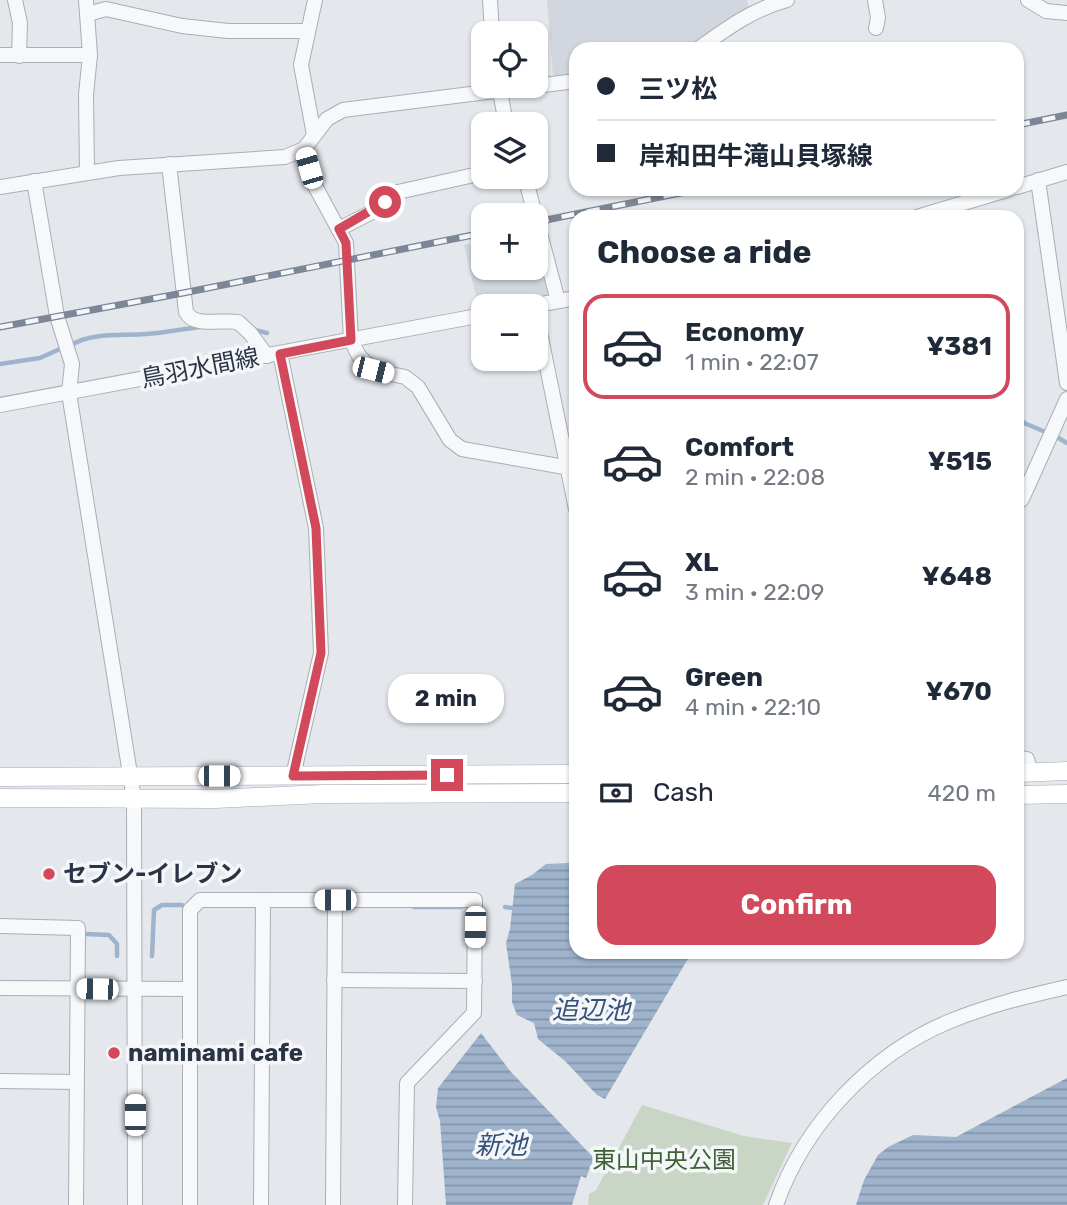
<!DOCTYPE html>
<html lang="en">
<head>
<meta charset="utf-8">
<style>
  :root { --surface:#fff; --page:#f2f2f3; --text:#1f2937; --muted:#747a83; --line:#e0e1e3; --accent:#d1495b }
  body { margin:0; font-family:Rubik,"Noto Sans JP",sans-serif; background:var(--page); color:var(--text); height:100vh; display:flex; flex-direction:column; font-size:26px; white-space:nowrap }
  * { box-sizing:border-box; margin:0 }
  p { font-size:23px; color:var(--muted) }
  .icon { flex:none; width:38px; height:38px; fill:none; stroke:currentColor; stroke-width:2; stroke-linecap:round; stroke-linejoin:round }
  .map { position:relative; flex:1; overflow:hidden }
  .drawer { position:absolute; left:569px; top:210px; width:455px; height:749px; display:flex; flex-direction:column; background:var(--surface); border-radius:21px; box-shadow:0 2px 5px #0004 }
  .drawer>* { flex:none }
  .hud { position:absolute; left:569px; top:42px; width:455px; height:154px; border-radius:21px; box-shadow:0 2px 5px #0004; display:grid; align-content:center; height:154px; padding:0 28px; background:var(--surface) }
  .buttons { position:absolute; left:471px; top:21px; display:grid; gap:14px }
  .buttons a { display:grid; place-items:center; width:77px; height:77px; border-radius:14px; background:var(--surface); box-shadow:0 2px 5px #0004; font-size:35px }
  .end { position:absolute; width:32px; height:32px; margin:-16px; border:9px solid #d1495b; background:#fff; box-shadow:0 0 0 4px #fff }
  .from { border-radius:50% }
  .bubble { position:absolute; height:49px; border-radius:21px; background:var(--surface); box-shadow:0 2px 5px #0004; font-size:23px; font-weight:700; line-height:49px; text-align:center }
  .car { position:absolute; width:21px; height:42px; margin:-21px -10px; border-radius:9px; box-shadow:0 0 5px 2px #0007; background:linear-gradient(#fff 24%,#345 0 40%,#fff 0 76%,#345 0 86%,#fff 0) }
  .hud b { display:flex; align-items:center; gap:24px; height:66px; font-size:26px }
  .hud b+b { border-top:2px solid var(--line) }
  .hud i { width:18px; height:18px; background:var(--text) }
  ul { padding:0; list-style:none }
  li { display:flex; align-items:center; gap:21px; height:105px; margin:0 14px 10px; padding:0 14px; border:4px solid transparent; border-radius:21px }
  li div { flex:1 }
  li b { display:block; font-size:26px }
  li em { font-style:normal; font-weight:700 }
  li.on { border-color:var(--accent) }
  li>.icon { width:63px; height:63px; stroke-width:1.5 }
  h2 { padding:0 28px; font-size:32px; line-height:84px }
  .pay { display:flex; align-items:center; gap:18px; height:77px; padding:0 28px; font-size:26px }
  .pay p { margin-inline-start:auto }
  .primary-button { display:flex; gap:14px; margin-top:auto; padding:14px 28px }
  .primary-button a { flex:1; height:80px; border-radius:21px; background:var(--accent); color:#fff; font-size:28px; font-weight:700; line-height:80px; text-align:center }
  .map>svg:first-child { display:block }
  .built { fill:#d2d6de }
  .green { fill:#c9d6c5 }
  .water { fill:url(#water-rules) }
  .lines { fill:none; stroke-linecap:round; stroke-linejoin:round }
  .stream { stroke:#9fb4cc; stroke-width:4.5 }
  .minor-casing { stroke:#a9aeb7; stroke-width:16 }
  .major-casing { stroke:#a3abb8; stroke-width:19 }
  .minor { stroke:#f7f8fa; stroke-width:14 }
  .major { stroke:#fff; stroke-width:18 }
  .rail-casing { stroke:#7d8696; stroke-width:7 }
  .rail { stroke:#f4f6f9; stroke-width:4.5; stroke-dasharray:13; stroke-linecap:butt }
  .route { stroke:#d1495b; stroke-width:9 }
  .poi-dot { fill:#d1495b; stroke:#f4f6f9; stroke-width:2.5 }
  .labels { text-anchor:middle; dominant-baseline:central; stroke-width:7; stroke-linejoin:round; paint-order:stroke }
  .street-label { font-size:24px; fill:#2b3445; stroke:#f4f6f9 }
  .poi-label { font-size:24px; font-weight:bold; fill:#2b3445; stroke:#f4f6f9; text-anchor:start }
  .park-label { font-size:24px; fill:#3f6138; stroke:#f4f6f9 }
  .water-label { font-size:26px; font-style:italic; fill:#34527a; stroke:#f4f6f9 }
</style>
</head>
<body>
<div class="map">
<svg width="1067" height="1205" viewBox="0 0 1067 1205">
  <defs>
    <pattern id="water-rules" width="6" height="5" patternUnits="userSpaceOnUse" patternTransform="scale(1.75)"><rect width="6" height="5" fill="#9fb4cc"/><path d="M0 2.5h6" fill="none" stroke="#8293a7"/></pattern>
  </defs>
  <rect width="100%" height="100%" fill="#e4e7ec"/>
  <g class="built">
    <polygon points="547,0 747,0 750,15 698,49 576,49 576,75 553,76"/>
    <polygon points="483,241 483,268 536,268 536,246 541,253 550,290 547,297 496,306 483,306 483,309 479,309 464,245"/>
  </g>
  <polygon class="green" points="642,1105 744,1136 792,1143 763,1205 588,1205 589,1194 596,1190"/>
  <g class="water">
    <polygon points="571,863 576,864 576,952 692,952 605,1099 597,1095 565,1061 538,1039 534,1023 517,1015 512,1002 512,985 506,943 510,929 515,884 532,875 546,864"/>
    <polygon points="481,1033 511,1072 594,1158 586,1178 581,1176 572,1205 446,1205 440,1121 436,1107 438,1088"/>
    <polygon points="1067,1078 1067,1205 856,1205 864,1180 878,1155 888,1147 913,1135 956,1137"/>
  </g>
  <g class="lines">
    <g class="stream">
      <polyline points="251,329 267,333"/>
      <path d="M 71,345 C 92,332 122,336 146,334 C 164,333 182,329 200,327"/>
      <polyline points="0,364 40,358 62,348"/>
      <polyline points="1017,415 1024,423 1048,433"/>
      <polyline points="1057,437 1067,443"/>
      <polyline points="414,907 461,907"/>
      <polyline points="505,907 512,908"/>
      <polyline points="86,934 109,935 117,944 117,956"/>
      <polyline points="152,956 154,910 162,905 182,905"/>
    </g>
    <defs>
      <g id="minor">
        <polyline points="15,0 20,23 19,56"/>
        <polyline points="86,0 90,55 86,95 87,172"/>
        <polyline points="490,0 492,33"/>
        <polyline points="875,0 878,18 876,28"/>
        <polyline points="1028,0 1046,11 1067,13"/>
        <polyline points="88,14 106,9 182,26 228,31 308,31"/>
        <path d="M 698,49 C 726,29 753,9 787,0"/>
        <polyline points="0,55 90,55"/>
        <polyline points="499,86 506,124"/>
        <polyline points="536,86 576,81"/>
        <polyline points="314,135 301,65 315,0"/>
        <polyline points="304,149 315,186 346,243 351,340 359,356 373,370 405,377 418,387 450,440 462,449 576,469"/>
        <path d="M 169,164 L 186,312 C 194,328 222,319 238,322 L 250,333 L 267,356"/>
        <polyline points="525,177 558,301"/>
        <polyline points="1038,180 1067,383"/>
        <polyline points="34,181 57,316 72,364 69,393 134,799 135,1205"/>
        <polyline points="0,187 119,168 285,157 304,149 327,119 343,110 535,86"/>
        <polyline points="1017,187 1067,172"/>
        <polyline points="917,217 1010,189"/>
        <polyline points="339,229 372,212 398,192 474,175"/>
        <polyline points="531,306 576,298"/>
        <polyline points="536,313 576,509"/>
        <polyline points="280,353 316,528 321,653 293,776"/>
        <polyline points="0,405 483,315"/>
        <polyline points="1017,503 1022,499 1067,399"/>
        <polyline points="1017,757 1027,759 1031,772"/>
        <polyline points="0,926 78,928 76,1205"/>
        <polyline points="334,980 475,981"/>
        <polyline points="0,988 190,989"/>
        <polyline points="0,1081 77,1082"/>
        <polyline points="190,1205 190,910 200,900 475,900 474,1013 407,1083 405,1205"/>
        <polyline points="261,1205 263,900"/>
        <polyline points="333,1205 335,900"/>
        <path d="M 776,1205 C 804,1125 870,1055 948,1022 C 986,1006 1027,996 1067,987"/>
      </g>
      <g id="major">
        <polyline points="1017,773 1067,771"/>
        <polyline points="0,777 576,774"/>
        <polyline points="1017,795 1067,794"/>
        <polyline points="0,798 215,799 323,794 576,793"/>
      </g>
    </defs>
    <use href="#minor" class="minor-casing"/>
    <use href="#major" class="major-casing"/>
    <use href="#minor" class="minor"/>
    <use href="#major" class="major"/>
    <defs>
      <g id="rail">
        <polyline points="1017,125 1067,115"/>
        <polyline points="536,222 700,189"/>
        <polyline points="0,327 183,293 483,233"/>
      </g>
    </defs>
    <use href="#rail" class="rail-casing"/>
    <use href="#rail" class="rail"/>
  </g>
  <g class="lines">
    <polyline class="route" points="385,202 339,229 346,243 351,340 280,354 316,528 321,653 293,776 447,775"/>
  </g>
  <g class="poi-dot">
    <circle cx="49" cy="874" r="7"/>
    <circle cx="114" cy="1053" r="7"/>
  </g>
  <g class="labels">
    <g class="street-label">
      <text transform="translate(200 368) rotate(-11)">鳥羽水間線</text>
    </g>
    <g class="poi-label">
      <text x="63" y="874">セブン-イレブン</text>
      <text x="128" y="1053">naminami cafe</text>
    </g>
    <g class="park-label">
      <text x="664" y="1160">東山中央公園</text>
    </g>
    <g class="water-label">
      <text x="591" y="1010">追辺池</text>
      <text x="501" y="1145">新池</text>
    </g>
  </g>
</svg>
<div class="buttons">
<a><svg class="icon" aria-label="locate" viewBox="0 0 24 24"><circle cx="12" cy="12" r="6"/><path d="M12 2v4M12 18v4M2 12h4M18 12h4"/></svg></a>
<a><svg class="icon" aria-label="layers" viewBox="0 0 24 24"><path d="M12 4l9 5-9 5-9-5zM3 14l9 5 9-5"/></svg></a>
<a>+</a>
<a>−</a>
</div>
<i class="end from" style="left:385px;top:202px"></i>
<i class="end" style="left:447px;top:775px"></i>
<div class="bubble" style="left:388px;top:674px;width:116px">2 min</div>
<i class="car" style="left:309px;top:168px;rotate:344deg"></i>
<i class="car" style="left:373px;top:370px;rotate:104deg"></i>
<i class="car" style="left:219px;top:776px;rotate:90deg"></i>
<i class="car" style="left:335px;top:900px;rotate:270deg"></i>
<i class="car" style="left:475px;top:927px;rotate:181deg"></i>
<i class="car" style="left:97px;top:989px;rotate:271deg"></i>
<i class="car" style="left:135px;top:1115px;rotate:0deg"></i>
<div class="hud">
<b><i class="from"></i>三ツ松</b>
<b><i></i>岸和田牛滝山貝塚線</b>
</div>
<section class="drawer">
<h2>Choose a ride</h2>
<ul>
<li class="on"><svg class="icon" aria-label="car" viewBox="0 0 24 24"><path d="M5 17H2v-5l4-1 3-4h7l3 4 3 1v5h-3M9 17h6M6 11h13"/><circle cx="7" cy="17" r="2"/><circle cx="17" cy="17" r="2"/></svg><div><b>Economy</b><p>1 min · 22:07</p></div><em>¥381</em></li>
<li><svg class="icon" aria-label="car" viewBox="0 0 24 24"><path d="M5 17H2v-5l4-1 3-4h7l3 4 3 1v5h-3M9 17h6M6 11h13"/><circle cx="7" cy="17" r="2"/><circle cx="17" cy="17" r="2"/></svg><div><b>Comfort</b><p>2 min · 22:08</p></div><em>¥515</em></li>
<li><svg class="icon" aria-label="car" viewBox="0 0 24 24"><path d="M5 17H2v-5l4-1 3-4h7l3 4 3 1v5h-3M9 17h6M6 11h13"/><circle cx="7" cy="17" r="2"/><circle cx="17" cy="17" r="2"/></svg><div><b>XL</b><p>3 min · 22:09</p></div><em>¥648</em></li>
<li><svg class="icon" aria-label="car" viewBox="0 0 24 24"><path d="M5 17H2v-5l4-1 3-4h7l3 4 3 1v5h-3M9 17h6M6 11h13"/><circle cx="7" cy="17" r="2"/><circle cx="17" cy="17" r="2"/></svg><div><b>Green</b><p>4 min · 22:10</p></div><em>¥670</em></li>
</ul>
<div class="pay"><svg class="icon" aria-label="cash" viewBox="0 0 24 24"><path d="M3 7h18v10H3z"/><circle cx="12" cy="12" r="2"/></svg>Cash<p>420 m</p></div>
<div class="primary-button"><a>Confirm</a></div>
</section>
</div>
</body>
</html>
